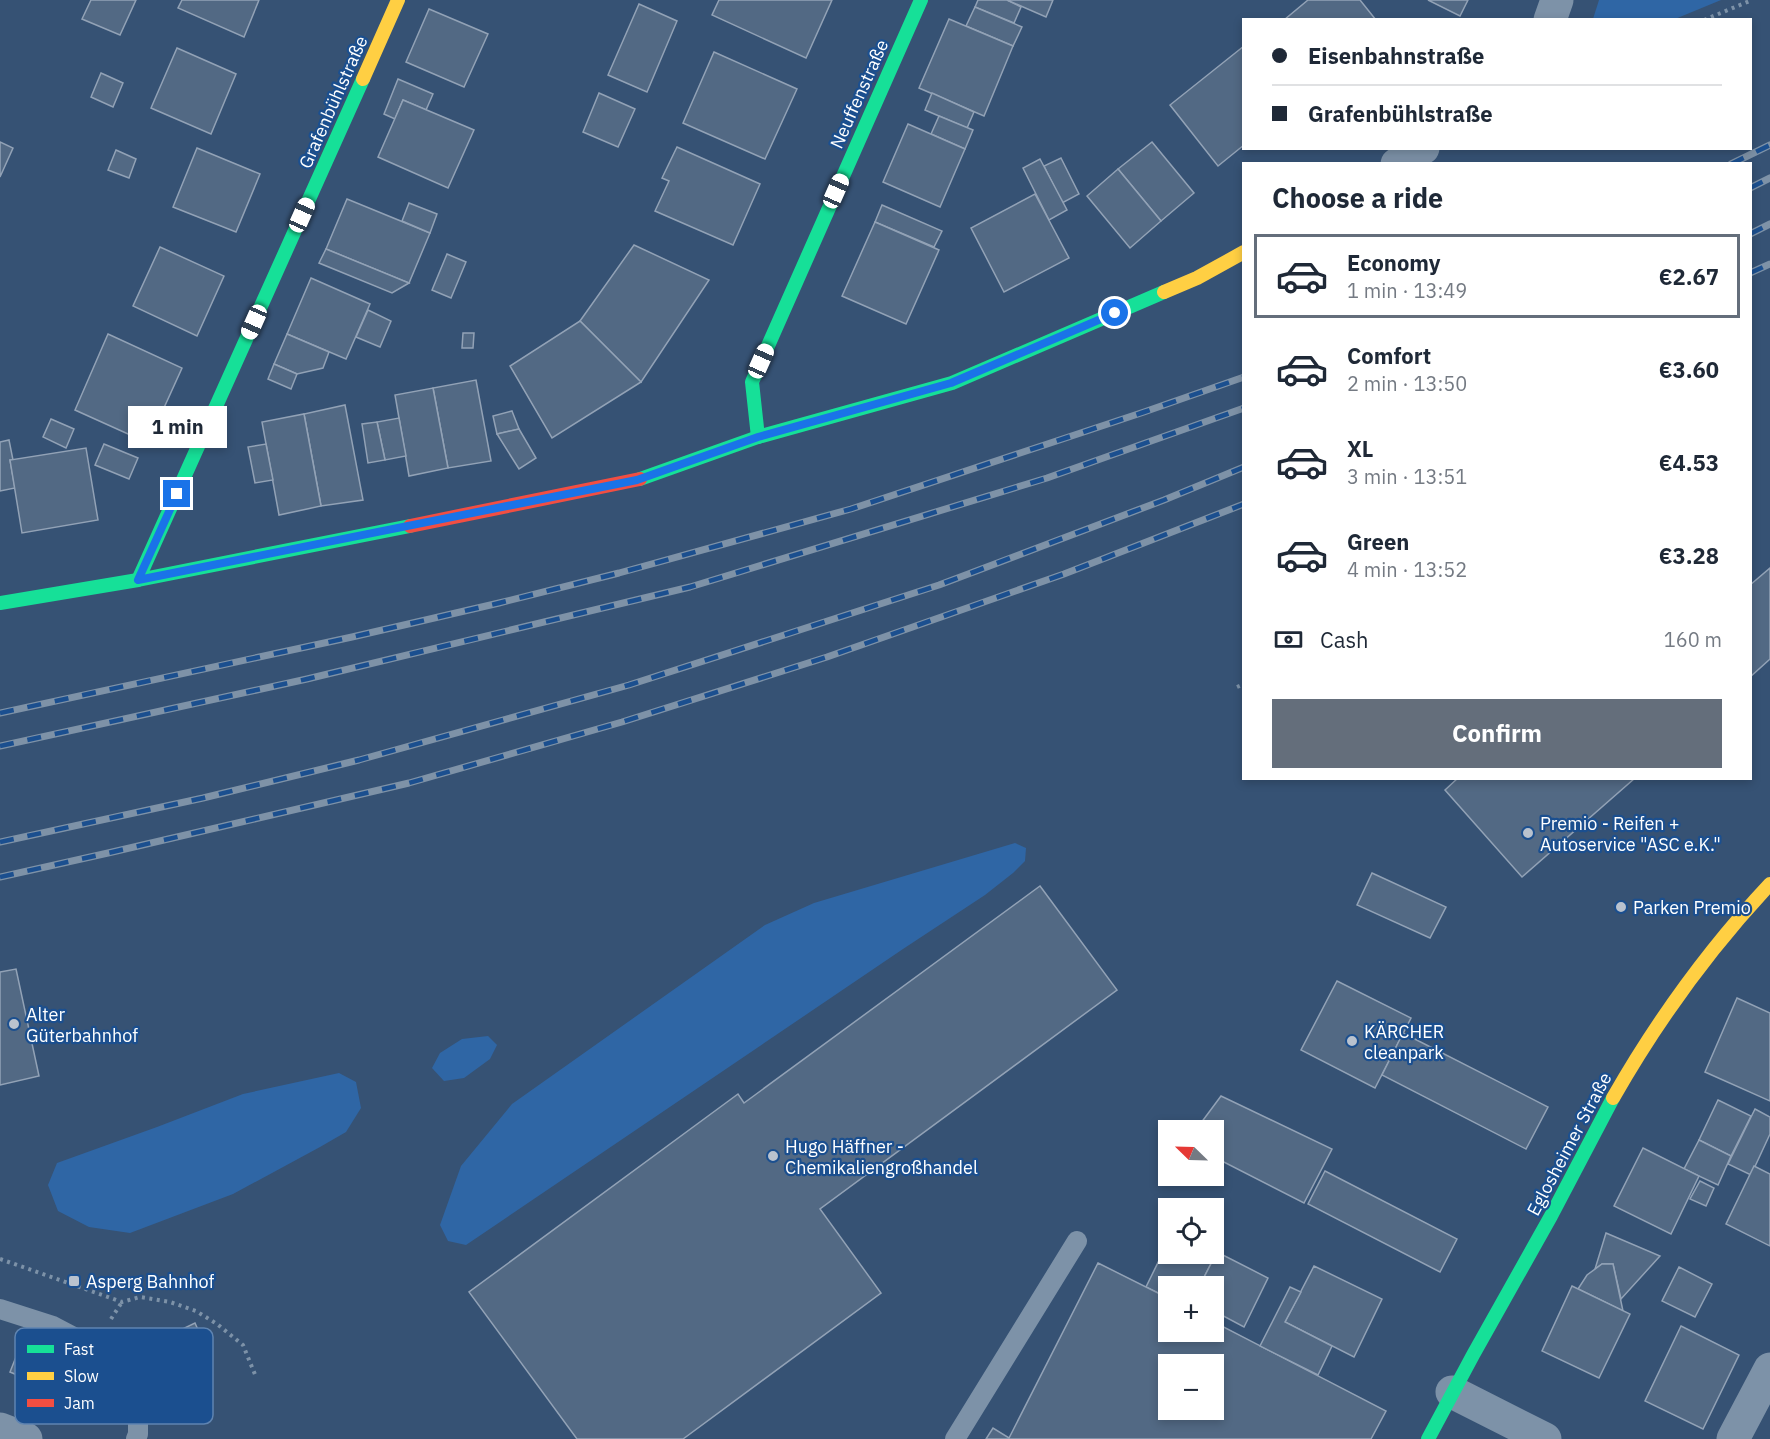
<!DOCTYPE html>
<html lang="en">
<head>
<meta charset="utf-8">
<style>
  :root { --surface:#fff; --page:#f6f6f7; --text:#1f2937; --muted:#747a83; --line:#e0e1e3; --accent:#646e7b }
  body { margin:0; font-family:"IBM Plex Sans",sans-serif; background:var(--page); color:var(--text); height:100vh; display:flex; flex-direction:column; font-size:22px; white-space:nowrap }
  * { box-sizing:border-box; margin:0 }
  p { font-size:20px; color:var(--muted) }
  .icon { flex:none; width:33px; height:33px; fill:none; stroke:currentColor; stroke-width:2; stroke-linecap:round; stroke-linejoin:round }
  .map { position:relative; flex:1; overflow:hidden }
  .drawer { position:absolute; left:1242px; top:162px; width:510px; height:618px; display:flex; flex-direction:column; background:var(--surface); border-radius:0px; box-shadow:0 3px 9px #0003 }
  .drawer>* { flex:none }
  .top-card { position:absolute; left:1242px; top:18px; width:510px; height:132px; border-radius:0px; box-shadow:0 3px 9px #0003; display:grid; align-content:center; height:132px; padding:0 30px; background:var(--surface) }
  .needle { width:39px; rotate:293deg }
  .tools { position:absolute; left:1158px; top:1120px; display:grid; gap:12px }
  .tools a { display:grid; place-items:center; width:66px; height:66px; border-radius:0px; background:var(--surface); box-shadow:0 3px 9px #0003; font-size:30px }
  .end { position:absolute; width:27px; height:27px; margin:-14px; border:8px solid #1a73e8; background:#fff; box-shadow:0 0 0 3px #fff }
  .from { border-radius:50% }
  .bubble { position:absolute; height:42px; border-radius:0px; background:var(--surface); box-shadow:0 3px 9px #0003; font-size:20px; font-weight:700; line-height:42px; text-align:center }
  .car { position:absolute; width:18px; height:36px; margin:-18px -9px; border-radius:8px; box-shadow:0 0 4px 2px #0007; background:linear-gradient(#fff 24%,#345 0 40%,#fff 0 76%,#345 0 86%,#fff 0) }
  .top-card b { display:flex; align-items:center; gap:21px; height:57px; font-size:22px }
  .top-card b+b { border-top:2px solid var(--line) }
  .top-card i { width:15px; height:15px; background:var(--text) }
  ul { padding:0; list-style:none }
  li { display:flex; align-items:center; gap:18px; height:84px; margin:0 12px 9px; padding:0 18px; border:3px solid transparent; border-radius:0px }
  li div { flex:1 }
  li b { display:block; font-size:22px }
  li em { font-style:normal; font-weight:700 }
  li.selected { border-color:var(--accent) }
  li>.icon { width:54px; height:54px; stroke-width:1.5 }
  h2 { padding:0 30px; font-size:27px; line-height:72px }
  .pay { display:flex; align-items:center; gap:15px; height:66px; padding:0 30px; font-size:22px }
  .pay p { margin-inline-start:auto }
  .action { display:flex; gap:12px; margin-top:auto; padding:12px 30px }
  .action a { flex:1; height:69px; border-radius:0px; background:var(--accent); color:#fff; font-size:24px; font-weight:700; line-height:69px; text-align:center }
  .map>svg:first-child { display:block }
  .green { fill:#2f66a5 }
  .building { fill:#526984; stroke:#92a2b6; stroke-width:1.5; fill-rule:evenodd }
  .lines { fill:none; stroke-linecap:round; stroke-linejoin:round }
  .path { stroke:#7d92a8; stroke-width:4; stroke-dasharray:3 4.5; stroke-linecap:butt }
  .lane { stroke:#7d92a8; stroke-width:20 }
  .street { stroke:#7d92a8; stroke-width:33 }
  .fast { stroke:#16e098; stroke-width:14 }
  .slow { stroke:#ffcf43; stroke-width:14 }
  .jam { stroke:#f24e42; stroke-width:14 }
  .rail-casing { stroke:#7e92a7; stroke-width:7 }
  .rail { stroke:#1b4f8f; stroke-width:4.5; stroke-dasharray:14; stroke-linecap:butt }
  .route { stroke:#1a73e8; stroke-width:8 }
  .poi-dot { fill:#b9c2ce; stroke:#1b4f8f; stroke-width:2 }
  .labels { text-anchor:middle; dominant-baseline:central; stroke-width:4.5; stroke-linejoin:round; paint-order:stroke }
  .street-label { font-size:18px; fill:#fff; stroke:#1b4f8f }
  .poi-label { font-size:18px; fill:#fff; stroke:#1b4f8f; text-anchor:start }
  .key { fill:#1b4f8f; stroke:#5f84b1; stroke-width:1.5 }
  .key-label { font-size:16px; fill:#fff }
</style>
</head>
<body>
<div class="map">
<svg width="1770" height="1439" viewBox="0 0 1770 1439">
  <rect width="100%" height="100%" fill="#365274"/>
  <g class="green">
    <polygon points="1599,0 1721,0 1675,19 1593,19"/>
    <polygon points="1015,843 1026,848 1025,861 1013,873 985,895 903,949 466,1245 448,1241 440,1225 461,1166 512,1104 765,925 814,903"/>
    <polygon points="488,1036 497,1045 490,1059 464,1078 444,1081 432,1068 440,1053 462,1039"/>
    <polygon points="339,1073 356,1082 361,1108 346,1132 320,1147 233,1194 130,1233 89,1227 58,1211 48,1185 57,1163 157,1127 243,1094"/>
  </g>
  <g class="building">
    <polygon points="91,0 136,0 120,35 82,19"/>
    <polygon points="182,0 259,0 244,37 178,8"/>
    <polygon points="719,0 832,0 806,58 712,15"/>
    <polygon points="978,0 1007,0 1021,7 1014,23 975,7"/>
    <polygon points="1007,0 1053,0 1046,17"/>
    <polygon points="1308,0 1360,0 1376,20 1284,20"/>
    <polygon points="1428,0 1468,0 1460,16"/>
    <polygon points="639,4 677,21 647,92 608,75"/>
    <polygon points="975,7 1022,27 1013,46 966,26"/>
    <polygon points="429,9 488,34 464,87 406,62"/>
    <polygon points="949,19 1013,46 984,116 919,88"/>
    <polygon points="1244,46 1244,145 1218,166 1170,105"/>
    <polygon points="177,48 236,74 211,134 151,108"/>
    <polygon points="714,52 797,89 765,159 683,123"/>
    <polygon points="101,73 123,83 113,107 91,97"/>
    <polygon points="398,79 433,94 426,110 403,100 395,119 384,114"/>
    <polygon points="599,93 635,109 618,147 583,132"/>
    <polygon points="932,93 974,112 967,128 925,110"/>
    <polygon points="403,100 474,130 448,188 378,157"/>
    <polygon points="939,116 973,130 965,149 931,134"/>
    <polygon points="908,124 965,149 940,207 883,182"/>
    <polygon points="0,142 13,148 0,177"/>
    <polygon points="1152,142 1194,193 1161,221 1118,169"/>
    <polygon points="677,147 760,184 733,245 655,211 669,181 662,178"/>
    <polygon points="197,148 260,174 236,232 173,207"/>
    <polygon points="116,150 136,159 129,178 108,170"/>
    <polygon points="1061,158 1079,194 1062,203 1044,166"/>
    <polygon points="1040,159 1067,210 1049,220 1023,168"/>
    <polygon points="1118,169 1161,221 1130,248 1087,196"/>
    <polygon points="1035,194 1069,258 1004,292 971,228"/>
    <polygon points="347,199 430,233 409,283 326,249"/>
    <polygon points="409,203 437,214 430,233 402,221"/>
    <polygon points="882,205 942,231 934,247 875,222"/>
    <polygon points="875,222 939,250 906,324 842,296"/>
    <polygon points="634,245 709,280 641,382 580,321"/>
    <polygon points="160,247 224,276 197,336 133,306"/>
    <polygon points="326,249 409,283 392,293 319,263"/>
    <polygon points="447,254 466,262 451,298 432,290"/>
    <polygon points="311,278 370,304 346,359 287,334"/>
    <polygon points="368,310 391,321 380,347 356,337"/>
    <polygon points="580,321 641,382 552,438 510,366"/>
    <polygon points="463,333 474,333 473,348 462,348"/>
    <polygon points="108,334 182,368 148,443 75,410"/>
    <polygon points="287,334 329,352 323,368 297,374 274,364"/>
    <polygon points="274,364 297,374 291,389 268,379"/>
    <polygon points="476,380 491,461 448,468 433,388"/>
    <polygon points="433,388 448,468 409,476 395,395"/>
    <polygon points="345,405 363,500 321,506 304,414"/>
    <polygon points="512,411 519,429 497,434 493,416"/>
    <polygon points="304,414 321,506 279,515 262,422"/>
    <polygon points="399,418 406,456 385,460 377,422"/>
    <polygon points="51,419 74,429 66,448 43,437"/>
    <polygon points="377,422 385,460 368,463 362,424"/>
    <polygon points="519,429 536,458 519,469 497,434"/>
    <polygon points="9,440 13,460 10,460 15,488 0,491 0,442"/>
    <polygon points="104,444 138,458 129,479 95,465"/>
    <polygon points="266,444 273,480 255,483 248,447"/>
    <polygon points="86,448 98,520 22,533 10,460"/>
    <polygon points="1770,568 1770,659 1750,677 1750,585"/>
    <polygon points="1458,778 1635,778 1522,877 1445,790"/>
    <polygon points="1372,873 1446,907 1430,938 1357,905"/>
    <polygon points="1040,886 1117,990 820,1209 881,1293 683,1439 577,1439 469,1292 738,1094 744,1103"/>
    <polygon points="16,969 39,1076 0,1085 0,972"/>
    <polygon points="1337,981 1411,1018 1375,1088 1301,1050"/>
    <polygon points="1737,998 1770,1013 1770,1101 1705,1072"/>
    <polygon points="1403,1033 1548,1107 1526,1149 1382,1075"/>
    <polygon points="1221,1096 1332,1149 1304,1203 1214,1157 1214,1131 1195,1131"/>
    <polygon points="1718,1100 1751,1116 1731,1156 1699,1140"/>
    <polygon points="1755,1109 1770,1117 1770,1134 1751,1175 1728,1164"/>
    <polygon points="1699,1140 1731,1156 1718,1185 1684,1169"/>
    <polygon points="1643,1148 1699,1176 1671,1234 1614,1206"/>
    <polygon points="1754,1166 1770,1174 1770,1246 1726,1224"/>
    <polygon points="1325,1171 1457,1239 1440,1272 1308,1204"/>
    <polygon points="1700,1181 1714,1188 1706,1206 1690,1199"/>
    <polygon points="1606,1233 1660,1256 1621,1299 1613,1264 1602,1264 1595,1269"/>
    <polygon points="1168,1242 1168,1254 1214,1254 1214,1251 1217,1252 1199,1287 1168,1287 1168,1298 1146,1287"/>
    <polygon points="1217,1252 1268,1278 1244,1327 1214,1311 1214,1287 1199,1287"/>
    <path d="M 1098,1263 L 1168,1298 L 1168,1332 L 1214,1332 L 1214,1322 L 1386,1411 L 1371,1439 L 986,1439 L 993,1428 L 1009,1438 ZM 1168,1365 L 1214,1365 L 1214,1410 L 1168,1410 Z"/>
    <polygon points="1602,1264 1613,1264 1623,1311 1578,1289 1587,1275"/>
    <polygon points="1314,1266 1382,1299 1354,1357 1285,1322"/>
    <polygon points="1679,1267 1712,1284 1695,1317 1662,1301"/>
    <polygon points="1572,1286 1630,1314 1599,1378 1542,1351"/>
    <polygon points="1290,1287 1301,1292 1285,1322 1332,1346 1318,1375 1260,1346"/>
    <polygon points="195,1323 211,1359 191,1368 174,1333"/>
    <polygon points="1681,1326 1739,1355 1703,1429 1645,1401"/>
    <polygon points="16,1357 46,1369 39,1384 10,1372"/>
  </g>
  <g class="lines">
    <g class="path">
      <polyline points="1704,20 1752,0"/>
      <polyline points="1237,687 1244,684"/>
      <polyline points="0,1259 122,1302 140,1297 170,1302 196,1311 217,1324 243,1345 256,1377"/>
      <polyline points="111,1319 122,1302"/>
    </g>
    <g class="lane">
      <polyline points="0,1309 53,1326 93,1347 113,1364 138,1399 138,1434 136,1439"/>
      <polyline points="955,1439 1077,1241"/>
    </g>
    <g class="street">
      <polyline points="1550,20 1557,0"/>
      <polyline points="1397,164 1423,148"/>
      <polyline points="1452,1392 1545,1439"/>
      <polyline points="0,1429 26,1439"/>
      <polyline points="1733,1439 1770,1369"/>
    </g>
    <g class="fast">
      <polyline points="758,437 752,382 921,0"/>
      <polyline points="640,479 758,437 952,383 1164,292"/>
      <polyline points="138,580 363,79"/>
      <polyline points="0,603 138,580 410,526"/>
      <polyline points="1428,1439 1473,1355 1551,1216 1613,1098"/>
    </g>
    <g class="slow">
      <polyline points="363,79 398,0"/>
      <polyline points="1164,292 1197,278 1244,252"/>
      <path d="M 1613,1098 C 1657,1021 1709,949 1770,884"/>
    </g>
    <polyline class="jam" points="410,526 640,479"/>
    <defs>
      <g id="rail">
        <polyline points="1731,164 1770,145"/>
        <polyline points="1750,188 1770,178"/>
        <polyline points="1750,234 1770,224"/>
        <polyline points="1750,273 1770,264"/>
        <polyline points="0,713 352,637 499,603 619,573 851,509 1144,412 1244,377"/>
        <polyline points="0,746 307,679 690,587 1047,478 1244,408"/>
        <polyline points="0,842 203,798 359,760 629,685 939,585 1164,500 1244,467"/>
        <polyline points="0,877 108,853 409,783 622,722 827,657 1064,574 1244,504"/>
      </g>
    </defs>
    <use href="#rail" class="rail-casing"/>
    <use href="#rail" class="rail"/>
  </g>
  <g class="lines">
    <polyline class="route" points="177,494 138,580 637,480 758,437 951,383 1115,313"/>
  </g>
  <g class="poi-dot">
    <circle cx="1528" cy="833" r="6"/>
    <circle cx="1621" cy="907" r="6"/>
    <circle cx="14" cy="1024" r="6"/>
    <circle cx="1352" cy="1041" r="6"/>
    <circle cx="773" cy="1156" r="6"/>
    <rect x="68" y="1275" width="12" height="12" rx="3"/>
  </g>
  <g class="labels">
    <g class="street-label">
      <text transform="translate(859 94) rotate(-66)">Neuffenstraße</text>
      <text transform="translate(333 102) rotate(-66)">Grafenbühlstraße</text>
      <text transform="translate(1569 1144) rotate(-62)">Eglosheimer Straße</text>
    </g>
    <g class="poi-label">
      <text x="1540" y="823">Premio - Reifen +<tspan x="1540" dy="21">Autoservice "ASC e.K."</tspan></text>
      <text x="1633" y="907">Parken Premio</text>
      <text x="26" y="1014">Alter<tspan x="26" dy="21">Güterbahnhof</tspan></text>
      <text x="1364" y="1031">KÄRCHER<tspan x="1364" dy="21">cleanpark</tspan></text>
      <text x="785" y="1146">Hugo Häffner -<tspan x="785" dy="21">Chemikaliengroßhandel</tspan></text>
      <text x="86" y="1281">Asperg Bahnhof</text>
    </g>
  </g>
  <rect x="15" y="1328" width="198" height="96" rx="9" class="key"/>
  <rect x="27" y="1345" width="27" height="8" fill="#16e098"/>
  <rect x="27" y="1372" width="27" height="8" fill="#ffcf43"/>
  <rect x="27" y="1399" width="27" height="8" fill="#f24e42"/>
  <g class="key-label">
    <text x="64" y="1355">Fast</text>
    <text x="64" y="1382">Slow</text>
    <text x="64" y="1409">Jam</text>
  </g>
</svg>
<div class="tools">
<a><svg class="needle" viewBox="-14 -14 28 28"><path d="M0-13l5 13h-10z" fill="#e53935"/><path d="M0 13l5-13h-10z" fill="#747a83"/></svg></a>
<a><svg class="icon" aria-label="locate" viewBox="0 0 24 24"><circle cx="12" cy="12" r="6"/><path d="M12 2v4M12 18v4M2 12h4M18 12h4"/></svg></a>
<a>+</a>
<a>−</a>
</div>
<i class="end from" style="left:1115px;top:313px"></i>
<i class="end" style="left:177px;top:494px"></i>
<div class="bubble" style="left:128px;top:406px;width:99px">1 min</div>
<i class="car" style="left:836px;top:191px;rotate:24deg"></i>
<i class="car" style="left:302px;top:215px;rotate:24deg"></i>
<i class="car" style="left:254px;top:322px;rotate:204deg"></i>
<i class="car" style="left:761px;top:361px;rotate:24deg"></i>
<div class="top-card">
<b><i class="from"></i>Eisenbahnstraße</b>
<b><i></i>Grafenbühlstraße</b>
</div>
<section class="drawer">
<h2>Choose a ride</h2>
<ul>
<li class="selected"><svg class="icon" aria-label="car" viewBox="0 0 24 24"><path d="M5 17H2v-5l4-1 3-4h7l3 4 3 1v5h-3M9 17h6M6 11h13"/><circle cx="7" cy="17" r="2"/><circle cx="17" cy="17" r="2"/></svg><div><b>Economy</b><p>1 min · 13:49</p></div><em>€2.67</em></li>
<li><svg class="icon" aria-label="car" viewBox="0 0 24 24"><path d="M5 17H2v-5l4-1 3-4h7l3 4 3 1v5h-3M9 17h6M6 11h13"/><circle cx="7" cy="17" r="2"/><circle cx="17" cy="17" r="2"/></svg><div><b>Comfort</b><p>2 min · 13:50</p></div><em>€3.60</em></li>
<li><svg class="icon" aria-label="car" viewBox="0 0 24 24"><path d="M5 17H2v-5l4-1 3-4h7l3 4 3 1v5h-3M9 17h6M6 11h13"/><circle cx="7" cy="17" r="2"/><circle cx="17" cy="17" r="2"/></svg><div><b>XL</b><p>3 min · 13:51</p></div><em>€4.53</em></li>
<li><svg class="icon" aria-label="car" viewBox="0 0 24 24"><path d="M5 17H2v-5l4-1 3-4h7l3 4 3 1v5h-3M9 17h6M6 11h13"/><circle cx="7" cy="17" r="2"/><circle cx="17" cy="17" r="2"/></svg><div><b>Green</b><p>4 min · 13:52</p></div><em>€3.28</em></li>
</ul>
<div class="pay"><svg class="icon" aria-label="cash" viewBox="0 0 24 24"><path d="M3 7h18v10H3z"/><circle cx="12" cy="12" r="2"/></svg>Cash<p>160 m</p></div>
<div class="action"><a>Confirm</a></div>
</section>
</div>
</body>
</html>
